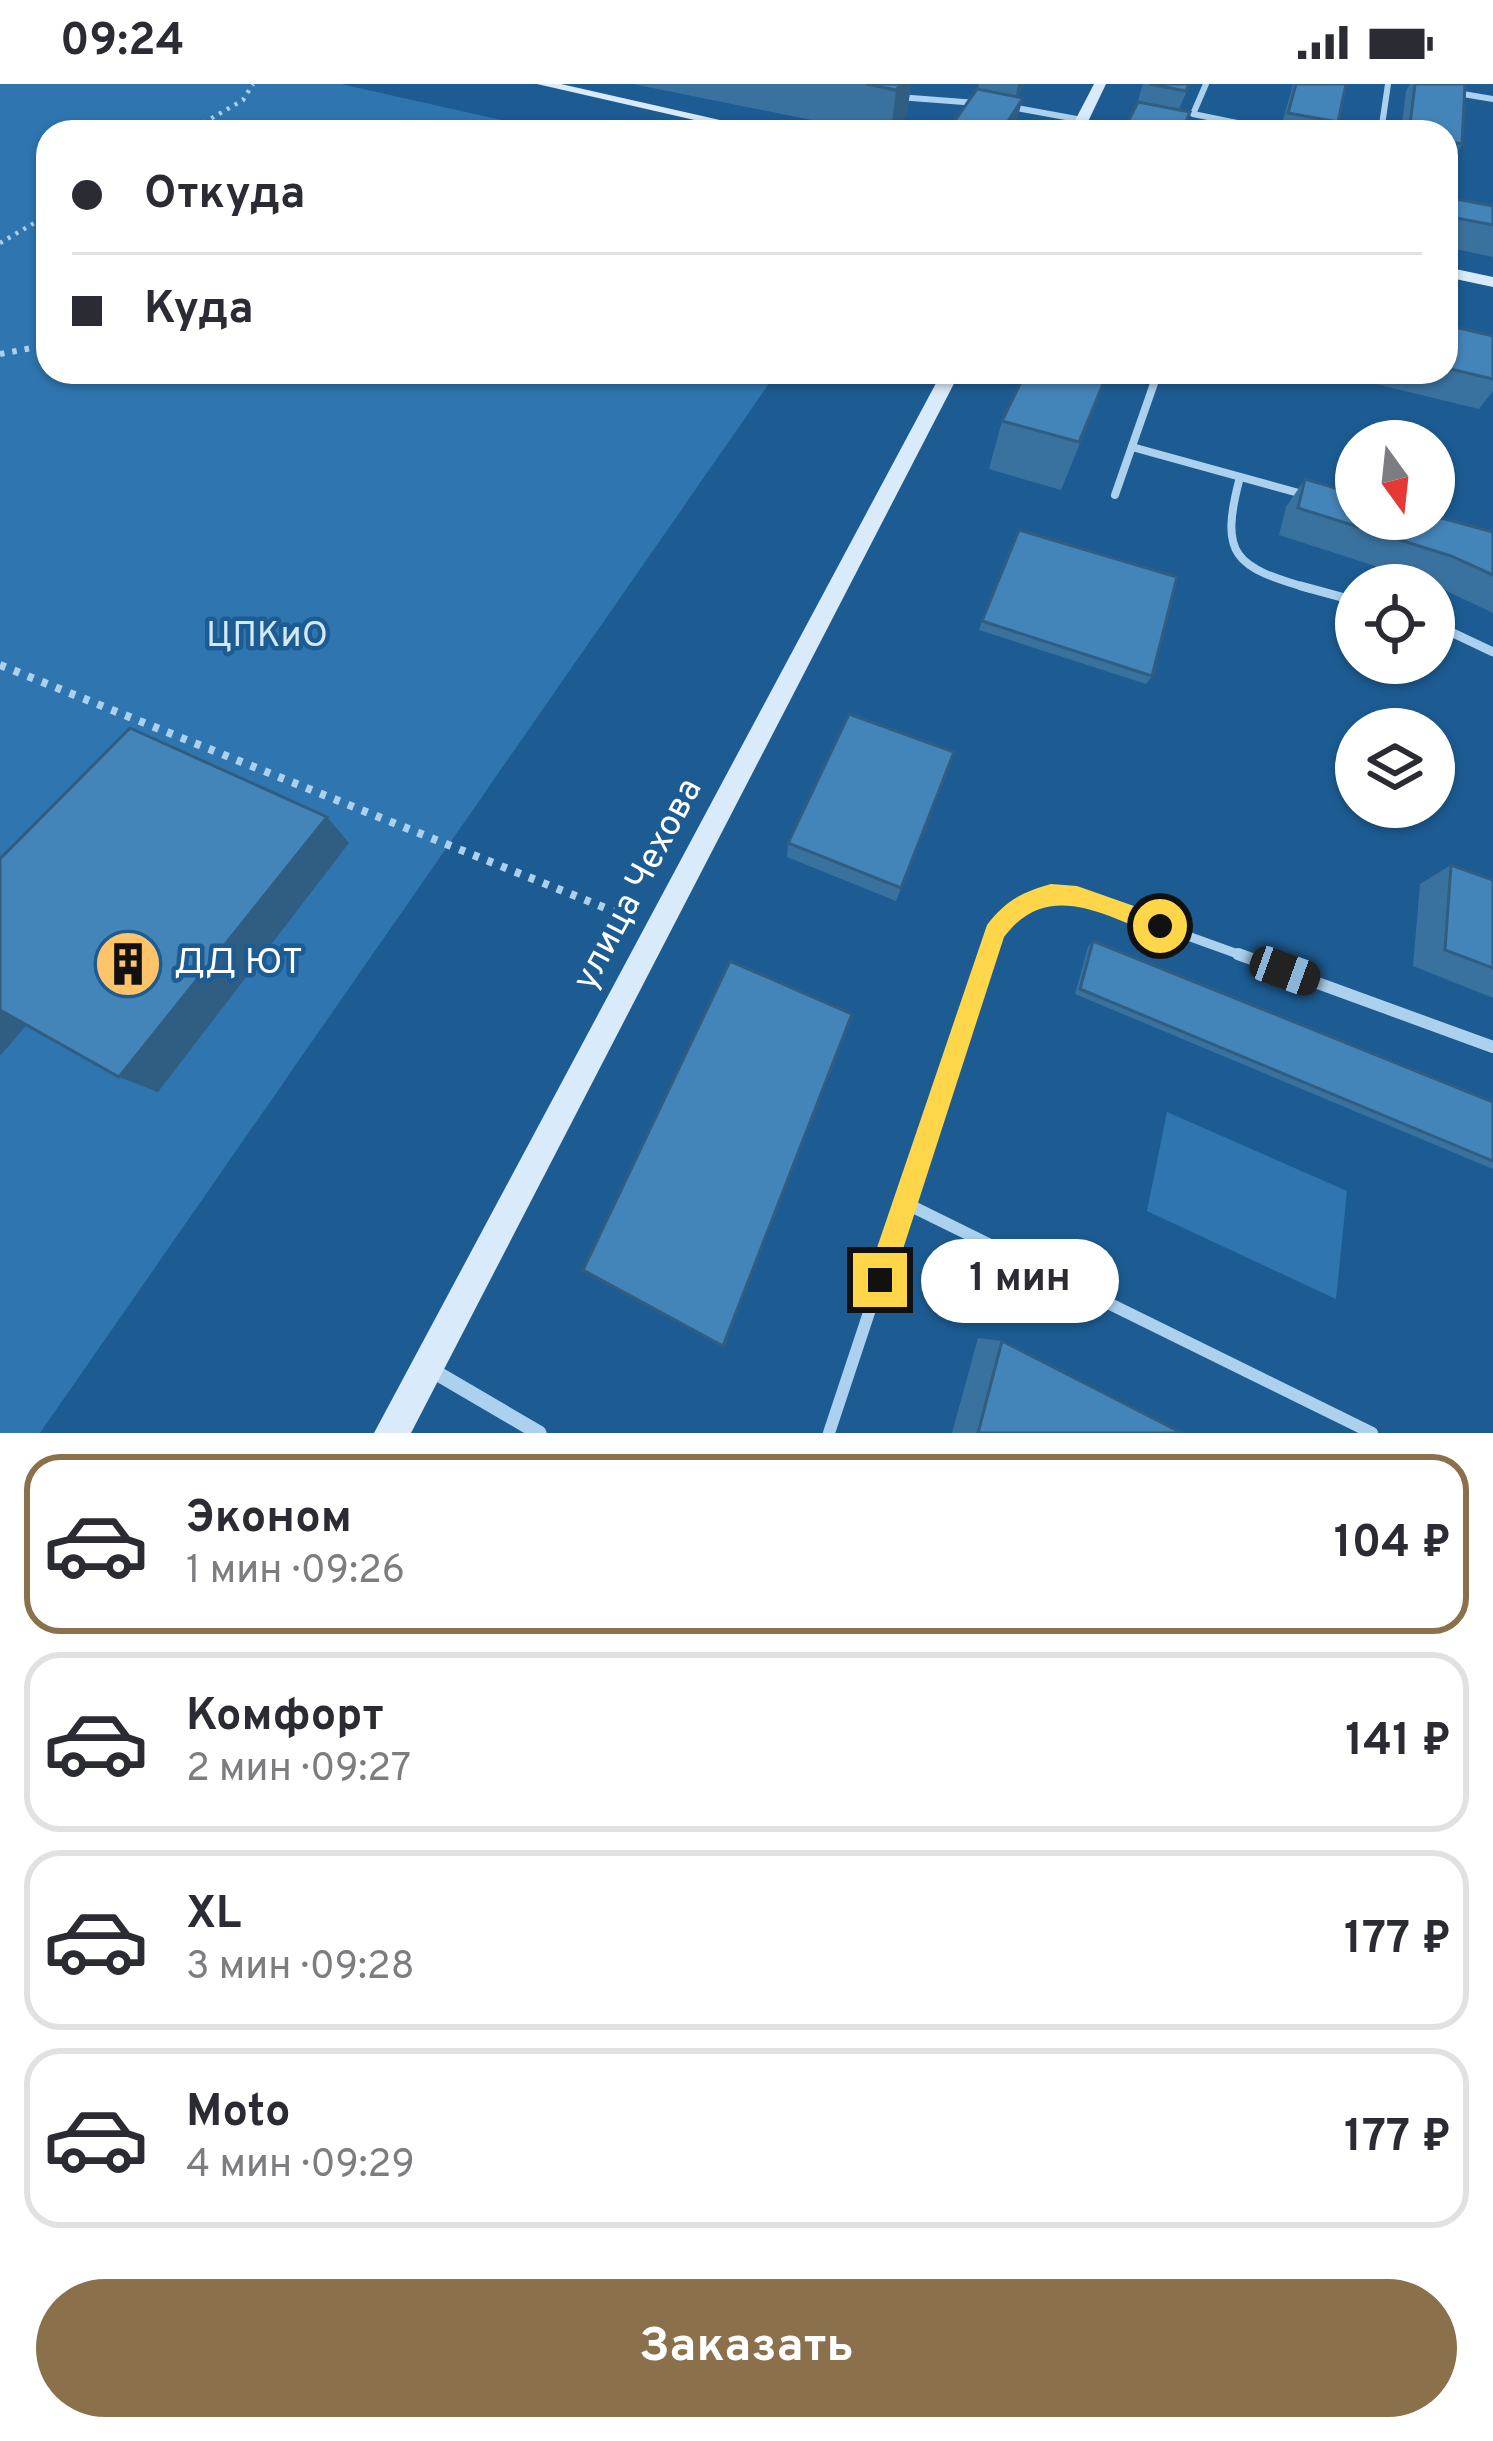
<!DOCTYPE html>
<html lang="ru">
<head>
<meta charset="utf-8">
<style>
  :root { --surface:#fff; --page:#f7f7f7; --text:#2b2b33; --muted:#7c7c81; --line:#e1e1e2; --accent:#8a704b }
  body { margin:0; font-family:Overpass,sans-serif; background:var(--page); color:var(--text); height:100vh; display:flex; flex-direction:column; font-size:45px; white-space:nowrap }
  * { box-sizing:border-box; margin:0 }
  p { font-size:39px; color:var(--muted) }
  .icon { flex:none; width:66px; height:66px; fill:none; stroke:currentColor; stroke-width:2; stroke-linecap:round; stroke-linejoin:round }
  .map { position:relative; height:1349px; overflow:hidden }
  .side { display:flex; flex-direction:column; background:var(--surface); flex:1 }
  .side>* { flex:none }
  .guide { position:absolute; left:36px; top:36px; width:1422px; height:264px; border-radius:36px; box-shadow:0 3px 9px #0004; display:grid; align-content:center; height:264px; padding:0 36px; background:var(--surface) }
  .needle { width:78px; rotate:165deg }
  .tools { position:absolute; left:1335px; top:336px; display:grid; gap:24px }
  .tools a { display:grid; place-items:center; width:120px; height:120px; border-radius:50%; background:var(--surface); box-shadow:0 3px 9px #0004; font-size:60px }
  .end { position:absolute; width:54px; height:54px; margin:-27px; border:15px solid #ffd54a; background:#111; box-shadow:0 0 0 6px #111 }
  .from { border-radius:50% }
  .bubble { position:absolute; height:84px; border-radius:42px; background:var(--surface); box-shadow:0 3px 9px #0004; font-size:39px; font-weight:700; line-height:84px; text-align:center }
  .car { position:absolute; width:36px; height:72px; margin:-36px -18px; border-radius:15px; box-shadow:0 0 9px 3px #0007; background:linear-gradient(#222 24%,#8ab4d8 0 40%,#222 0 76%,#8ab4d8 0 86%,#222 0) }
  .guide b { display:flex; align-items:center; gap:42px; height:114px; font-size:45px }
  .guide b+b { border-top:3px solid var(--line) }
  .guide i { width:30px; height:30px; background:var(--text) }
  ul { padding:21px 0 0; list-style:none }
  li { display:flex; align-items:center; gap:36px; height:180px; margin:0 24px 18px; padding:0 12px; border:6px solid var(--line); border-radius:36px }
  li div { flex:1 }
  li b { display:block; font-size:45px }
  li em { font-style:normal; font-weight:700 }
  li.current { border-color:var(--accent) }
  li>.icon { width:108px; height:108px; stroke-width:1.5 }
  .action { display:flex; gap:24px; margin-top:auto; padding:24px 36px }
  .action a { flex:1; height:138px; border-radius:72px; background:var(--accent); color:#fff; font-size:48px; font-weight:700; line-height:138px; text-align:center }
  .status { display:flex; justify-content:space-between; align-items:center; height:84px; padding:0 60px; background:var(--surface); direction:ltr }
  .status svg { height:33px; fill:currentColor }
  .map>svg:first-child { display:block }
  .green { fill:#2f76b0 }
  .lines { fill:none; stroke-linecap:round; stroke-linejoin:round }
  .path-far2 { stroke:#acd1ef; stroke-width:4.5; stroke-dasharray:3 6; stroke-linecap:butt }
  .path-far1 { stroke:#acd1ef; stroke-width:6; stroke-dasharray:4.5 8; stroke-linecap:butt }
  .path { stroke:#acd1ef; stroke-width:8; stroke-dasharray:6 9; stroke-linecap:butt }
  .lane-far3 { stroke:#acd1ef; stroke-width:6 }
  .lane-far2 { stroke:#acd1ef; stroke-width:8 }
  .lane-far1 { stroke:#acd1ef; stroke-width:9 }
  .lane { stroke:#acd1ef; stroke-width:12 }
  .street { stroke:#acd1ef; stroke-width:15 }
  .secondary { fill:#d9ebfa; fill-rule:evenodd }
  .wall { fill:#3a729f }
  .shaded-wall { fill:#305d82 }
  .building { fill:#4485b9; stroke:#305d82; stroke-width:3 }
  .route { fill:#ffd54a }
  .labels { text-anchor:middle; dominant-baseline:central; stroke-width:9; stroke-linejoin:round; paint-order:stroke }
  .park-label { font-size:36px; fill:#d2e9fa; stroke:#1c5c92 }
  .street-label { font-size:36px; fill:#fff; stroke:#1c5c92 }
  .poi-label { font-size:36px; fill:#fff; stroke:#1c5c92; text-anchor:start }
</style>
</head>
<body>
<div class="status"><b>09:24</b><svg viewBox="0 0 49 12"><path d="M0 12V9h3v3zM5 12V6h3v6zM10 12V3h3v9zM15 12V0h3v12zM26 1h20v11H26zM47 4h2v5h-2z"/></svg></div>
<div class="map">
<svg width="1493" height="1349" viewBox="0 0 1493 1349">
  <rect width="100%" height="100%" fill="#1c5c92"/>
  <g class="green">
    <polygon points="0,0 341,0 554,48 48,48 48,288 777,288 40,1349 0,1349"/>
    <polygon points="1167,1028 1347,1107 1336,1215 1147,1127"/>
  </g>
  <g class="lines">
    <g class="path-far2">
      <polyline points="188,48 243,16 253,0"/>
      <polyline points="0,159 48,131"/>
    </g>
    <polyline class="path-far1" points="0,270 48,261"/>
    <polyline class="path" points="0,581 628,833"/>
    <g class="lane-far3">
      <polyline points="1206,0 1193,30 1257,43 1256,48"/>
      <polyline points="1457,9 1493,15"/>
      <polyline points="898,13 977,19"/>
      <polyline points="1011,23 1082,36"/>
      <polyline points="1381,48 1388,0"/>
    </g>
    <g class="lane-far2">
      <polyline points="1132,363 1306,411"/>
      <path d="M 1240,393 C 1219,472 1234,483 1311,505"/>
      <polyline points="1115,411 1158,288"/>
    </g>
    <g class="lane-far1">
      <polyline points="1301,502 1356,517"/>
      <polyline points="1434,540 1493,568"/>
      <path d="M 987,873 C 1001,828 1030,811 1077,812 L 1246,873"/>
    </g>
    <g class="lane">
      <polyline points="1238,870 1493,963"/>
      <polyline points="905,1119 1372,1349"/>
      <polyline points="829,1349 988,870"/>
    </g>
    <polyline class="street" points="428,1284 539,1349"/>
    <g class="secondary">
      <polygon points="537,0 561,0 773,48 747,48"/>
      <polygon points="1094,0 1106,0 1083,48 1069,48"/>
      <polygon points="1446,183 1493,193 1493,203 1446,193"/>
      <polygon points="942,288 960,288 411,1349 374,1349"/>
    </g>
  </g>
  <g class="wall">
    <polygon points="633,0 911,0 907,30 894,48 871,48"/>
    <polygon points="979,0 1025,0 1017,13 1018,32 1008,48 950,48 950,44 978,5"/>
    <polygon points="1143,0 1190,0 1179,25 1138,17"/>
    <polygon points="1293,0 1346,0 1338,38 1333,48 1280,47"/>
    <polygon points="1410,0 1465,0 1462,60 1451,78 1446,78 1446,48 1401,48 1406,7"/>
    <polygon points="1446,113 1493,122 1493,173 1446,163"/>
    <polygon points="1446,241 1493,252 1493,307 1479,325 1326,288 1446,288"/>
    <polygon points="1109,288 1061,406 989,385 1002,337"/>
    <polygon points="1305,395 1493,448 1493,529 1434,501 1279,451 1286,423"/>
    <polygon points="982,537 1152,592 1146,600 979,546"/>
    <polygon points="954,668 896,817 787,773 788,759"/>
    <polygon points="1451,781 1493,796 1493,914 1413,882 1420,800"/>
    <polygon points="1093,857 1493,1018 1493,1085 1075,910 1088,863"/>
    <polygon points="978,1254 1002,1257 1182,1349 952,1349"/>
  </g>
  <g class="shaded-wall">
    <polygon points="901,0 911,0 907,30 894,48 891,48 896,6"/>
    <polygon points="1018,0 1025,0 1015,17"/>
    <polygon points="1023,14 1018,32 1008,48 1001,48"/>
    <polygon points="327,733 349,759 158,1008 119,993"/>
    <polygon points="0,923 31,936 0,972"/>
  </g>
  <g class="building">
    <polygon points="866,0 901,0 896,6"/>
    <polygon points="1149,0 1189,0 1186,7"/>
    <polygon points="1296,0 1346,0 1338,38 1288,29"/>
    <polygon points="1415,0 1465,0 1462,60 1446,57 1446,48 1409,48"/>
    <polygon points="977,5 1023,14 1001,48 972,48 950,44"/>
    <polygon points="1138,18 1190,28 1181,48 1123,48"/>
    <polygon points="1446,113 1493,122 1493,141 1446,132"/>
    <polygon points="1446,241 1493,252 1493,295 1446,284"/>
    <polygon points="1026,288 1108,288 1079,358 1002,337"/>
    <polygon points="1305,395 1356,410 1356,435 1434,435 1434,432 1493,448 1493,491 1451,472 1298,424"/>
    <polygon points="1019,446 1177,493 1152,592 982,537"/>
    <polygon points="849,630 954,668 901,804 788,759"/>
    <polygon points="130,644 327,733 119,993 0,926 0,775"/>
    <polygon points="1451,781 1493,796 1493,884 1445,866"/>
    <polygon points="1093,857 1493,1018 1493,1077 1080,905"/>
    <polygon points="730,877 852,930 723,1262 583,1186"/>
    <polygon points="1002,1257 1182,1349 978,1349"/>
  </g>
  <path class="route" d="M 1051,800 L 1077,802 L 1168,834 L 1171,842 L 1160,852 C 1105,832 1048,794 1004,853 L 893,1196 L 889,1205 L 880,1209 L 870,1205 L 866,1196 L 987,841 C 1005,817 1022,808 1051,800 Z"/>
  <defs>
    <symbol id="building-disc" viewBox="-11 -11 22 22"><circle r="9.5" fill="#ffc469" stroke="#1c5c92"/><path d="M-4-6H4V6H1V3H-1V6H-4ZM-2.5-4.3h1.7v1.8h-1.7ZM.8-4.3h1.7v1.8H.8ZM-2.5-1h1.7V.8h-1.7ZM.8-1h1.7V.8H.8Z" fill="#111"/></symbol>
  </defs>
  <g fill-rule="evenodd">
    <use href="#building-disc" x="90" y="842" width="76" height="76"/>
  </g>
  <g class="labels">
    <g class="park-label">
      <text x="267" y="553">ЦПКиО</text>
    </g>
    <g class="street-label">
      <text transform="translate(639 801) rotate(-62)">улица Чехова</text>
    </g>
    <g class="poi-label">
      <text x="174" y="880">ДД ЮТ</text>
    </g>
  </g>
</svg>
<div class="tools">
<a><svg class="needle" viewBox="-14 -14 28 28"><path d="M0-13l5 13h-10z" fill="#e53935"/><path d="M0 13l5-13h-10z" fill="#7c7c81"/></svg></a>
<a><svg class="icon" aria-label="locate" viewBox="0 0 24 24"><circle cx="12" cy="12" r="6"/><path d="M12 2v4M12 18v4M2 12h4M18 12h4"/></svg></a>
<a><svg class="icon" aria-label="layers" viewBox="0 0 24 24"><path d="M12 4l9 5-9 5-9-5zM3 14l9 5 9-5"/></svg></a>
</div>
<i class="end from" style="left:1160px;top:842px"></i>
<i class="end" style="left:880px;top:1196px"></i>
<div class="bubble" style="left:921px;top:1155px;width:198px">1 мин</div>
<i class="car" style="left:1285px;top:887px;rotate:110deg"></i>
<div class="guide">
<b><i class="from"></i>Откуда</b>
<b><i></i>Куда</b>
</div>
</div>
<section class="side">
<ul>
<li class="current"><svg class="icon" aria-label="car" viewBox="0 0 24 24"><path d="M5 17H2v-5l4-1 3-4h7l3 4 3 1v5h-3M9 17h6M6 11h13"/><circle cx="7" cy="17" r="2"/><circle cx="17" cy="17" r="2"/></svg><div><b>Эконом</b><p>1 мин · 09:26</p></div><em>104 ₽</em></li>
<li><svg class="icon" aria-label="car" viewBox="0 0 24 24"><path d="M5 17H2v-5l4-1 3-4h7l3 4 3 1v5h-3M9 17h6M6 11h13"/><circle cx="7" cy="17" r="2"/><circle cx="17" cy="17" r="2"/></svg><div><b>Комфорт</b><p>2 мин · 09:27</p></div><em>141 ₽</em></li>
<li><svg class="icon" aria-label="car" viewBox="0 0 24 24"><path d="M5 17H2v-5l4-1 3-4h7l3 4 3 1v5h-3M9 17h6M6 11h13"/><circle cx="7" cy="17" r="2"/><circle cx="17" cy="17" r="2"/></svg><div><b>XL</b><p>3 мин · 09:28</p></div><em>177 ₽</em></li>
<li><svg class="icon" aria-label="car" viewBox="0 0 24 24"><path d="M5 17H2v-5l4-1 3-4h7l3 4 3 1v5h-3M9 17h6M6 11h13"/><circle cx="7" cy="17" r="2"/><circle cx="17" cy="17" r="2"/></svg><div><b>Moto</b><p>4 мин · 09:29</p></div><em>177 ₽</em></li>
</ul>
<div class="action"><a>Заказать</a></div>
</section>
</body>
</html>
